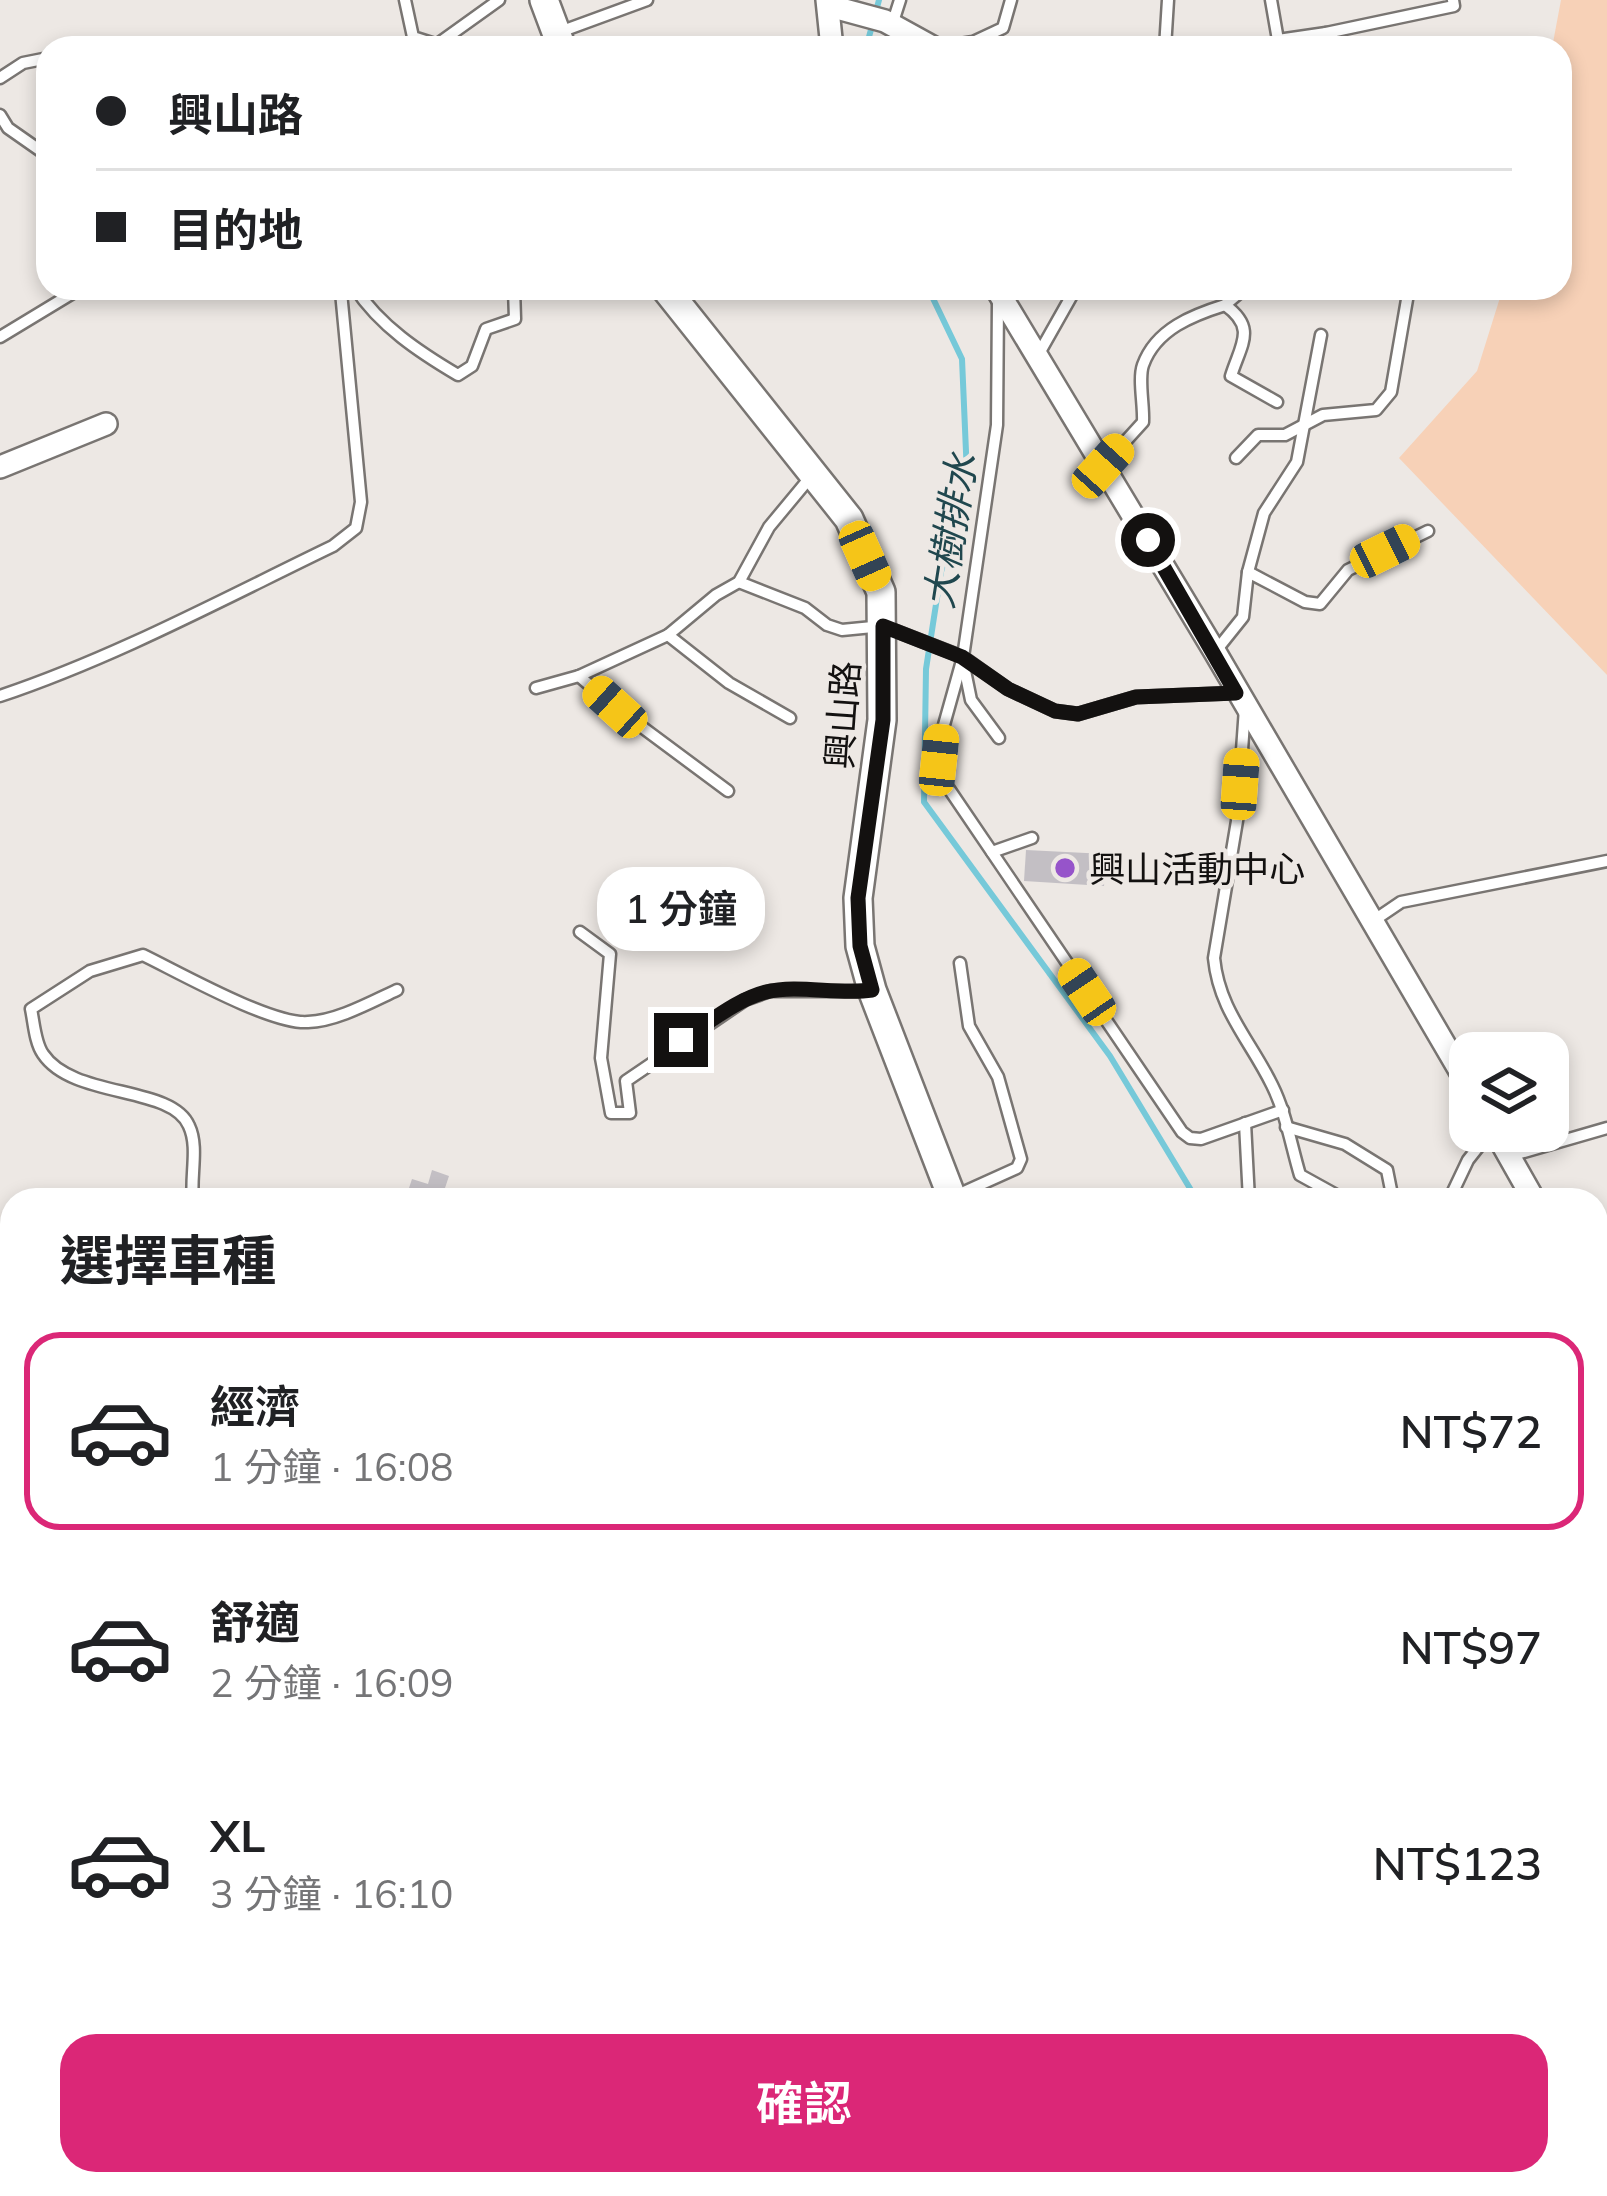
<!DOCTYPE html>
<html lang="zh-TW">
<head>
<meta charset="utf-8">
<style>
  :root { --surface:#fff; --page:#f6f6f6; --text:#202124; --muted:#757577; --line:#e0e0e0; --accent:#db2777 }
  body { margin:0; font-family:Mulish,"Noto Sans TC",sans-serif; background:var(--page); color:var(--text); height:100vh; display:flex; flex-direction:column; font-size:45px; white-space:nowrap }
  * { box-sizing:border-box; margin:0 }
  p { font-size:39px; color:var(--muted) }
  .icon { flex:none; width:66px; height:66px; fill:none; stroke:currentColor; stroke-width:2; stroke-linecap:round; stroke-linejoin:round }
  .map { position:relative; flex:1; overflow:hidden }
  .panel { position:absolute; left:0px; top:1188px; width:1608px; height:1008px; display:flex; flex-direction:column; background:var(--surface); border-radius:36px 36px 0 0; box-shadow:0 6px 18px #0003 }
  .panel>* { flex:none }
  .top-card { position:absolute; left:36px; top:36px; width:1536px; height:264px; border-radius:36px; box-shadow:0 6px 18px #0003; display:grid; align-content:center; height:264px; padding:0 60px; background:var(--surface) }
  .buttons { position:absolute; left:1449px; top:1032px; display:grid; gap:24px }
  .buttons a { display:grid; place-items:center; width:120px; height:120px; border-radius:24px; background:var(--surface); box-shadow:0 6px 18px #0003; font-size:60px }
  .end { position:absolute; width:54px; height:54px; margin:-27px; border:15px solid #131110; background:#fff; box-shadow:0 0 0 6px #fff }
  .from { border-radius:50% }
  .bubble { position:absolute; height:84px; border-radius:36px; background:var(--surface); box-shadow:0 6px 18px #0003; font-size:39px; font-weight:600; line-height:84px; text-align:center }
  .car { position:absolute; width:36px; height:72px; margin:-36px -18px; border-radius:15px; box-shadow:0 0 9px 3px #0007; background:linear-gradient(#f5c518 24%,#345 0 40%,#f5c518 0 76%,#345 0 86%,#f5c518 0) }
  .top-card b { display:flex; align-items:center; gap:42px; height:114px; font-size:45px }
  .top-card b+b { border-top:3px solid var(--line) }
  .top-card i { width:30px; height:30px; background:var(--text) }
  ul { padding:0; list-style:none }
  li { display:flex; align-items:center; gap:36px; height:198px; margin:0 24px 18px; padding:0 36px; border:6px solid transparent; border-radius:36px }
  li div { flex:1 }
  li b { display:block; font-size:45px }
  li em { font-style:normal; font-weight:600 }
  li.active { border-color:var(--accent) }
  li>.icon { width:108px; height:108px; stroke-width:1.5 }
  h2 { padding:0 60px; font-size:54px; line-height:144px }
  .button { display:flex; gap:24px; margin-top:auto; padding:24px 60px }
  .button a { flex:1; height:138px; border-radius:36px; background:var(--accent); color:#fff; font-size:48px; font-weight:600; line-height:138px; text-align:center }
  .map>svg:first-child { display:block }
  .green { fill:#f7d1b7 }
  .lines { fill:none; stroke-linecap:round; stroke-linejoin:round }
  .stream { stroke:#76c9d9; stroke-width:6 }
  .building { fill:#c3bfc4 }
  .service-casing { stroke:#797572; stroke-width:15 }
  .minor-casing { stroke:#797572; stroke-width:26 }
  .secondary-casing { stroke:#797572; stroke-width:32 }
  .service { stroke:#fff; stroke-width:10 }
  .minor { stroke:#fff; stroke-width:21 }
  .secondary { stroke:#fff; stroke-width:27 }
  .route { stroke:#131110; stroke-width:15 }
  .poi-dot { fill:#9654ca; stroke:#ede8e4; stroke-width:4.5 }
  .labels { text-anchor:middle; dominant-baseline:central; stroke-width:9; stroke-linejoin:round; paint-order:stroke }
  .street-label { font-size:36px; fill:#131110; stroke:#ede8e4 }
  .poi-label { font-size:36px; fill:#131110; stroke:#ede8e4; text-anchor:start }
  .water-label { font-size:39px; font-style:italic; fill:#20474e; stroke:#ede8e4 }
</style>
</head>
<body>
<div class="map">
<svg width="1607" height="2196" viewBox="0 0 1607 2196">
  <rect width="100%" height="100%" fill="#ede8e4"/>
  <polygon class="green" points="1561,0 1607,0 1607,675 1399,458 1477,371 1503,288 1560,288 1560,48 1552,48"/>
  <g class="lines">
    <g class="stream">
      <polyline points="866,48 879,0"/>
      <polyline points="928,288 962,359 967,475 941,572 926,669 924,802 1110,1056 1197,1200"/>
      <polyline points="1596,1918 1607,1918"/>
      <polyline points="1003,2196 1003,2184"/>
    </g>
  </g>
  <g class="building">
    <polygon points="1026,850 1106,854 1104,886 1024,881"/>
    <polygon points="432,1170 449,1176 441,1200 405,1200 412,1179 428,1184"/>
  </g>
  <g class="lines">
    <defs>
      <g id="service">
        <polyline points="405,0 413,37 438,45"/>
        <polyline points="1271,0 1278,40 1326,33 1327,48"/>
        <polyline points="892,25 900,0"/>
        <polyline points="557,33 647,0"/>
        <polyline points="1326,33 1454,6 1453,0"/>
        <polyline points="105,48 108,48"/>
        <polyline points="432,48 499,0"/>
        <polyline points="934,48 973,42 1003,28 1011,0"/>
        <polyline points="1165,48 1168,0"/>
        <polyline points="0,78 23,63 48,58"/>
        <polyline points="0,115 8,128 48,156"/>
        <path d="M 355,288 C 380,326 419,352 458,375 L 472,366 L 486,329 L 515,319 L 514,288"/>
        <path d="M 1245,288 L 1225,305 C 1257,328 1241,344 1231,376 L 1277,402"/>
        <polyline points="998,302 997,425 963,657 942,732 939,761 945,783 1182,1132 1190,1138 1201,1139 1283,1110"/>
        <polyline points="0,337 81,288"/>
        <polyline points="1037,357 1076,288"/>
        <polyline points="1236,458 1258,435 1285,435 1323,415 1376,410 1391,392 1409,288"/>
        <path d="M 1103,466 L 1143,422 C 1144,405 1138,379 1143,365 C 1156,329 1193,315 1225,305"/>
        <polyline points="1248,572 1305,602 1320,604 1348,570 1428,531"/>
        <polyline points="739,582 805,608 827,625 842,630 883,626 963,657 1008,689 1055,711 1078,714 1136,697 1236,693"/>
        <polyline points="668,635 729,683 790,718"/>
        <polyline points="1215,652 1243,617 1248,572 1264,513 1297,462 1321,335"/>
        <polyline points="963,661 971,700 999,738"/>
        <polyline points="579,676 615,707 728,791"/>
        <polyline points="536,688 579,676 668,635 716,595 739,582 769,527 813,474"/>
        <path d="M 0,696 C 116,657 223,599 333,546 L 356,528 L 361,502 L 341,292 L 351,288"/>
        <path d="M 1245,708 L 1237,821 L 1214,958 C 1219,1010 1250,1040 1272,1085 C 1286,1113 1291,1145 1300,1175 L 1338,1196 L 1336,1200"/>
        <polyline points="992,852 1032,838"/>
        <polyline points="1373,921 1401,902 1607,861"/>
        <polyline points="580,932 610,954 601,1058 611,1113 630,1113 626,1081 745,1000 770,991 869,991"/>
        <polyline points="1245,1123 1249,1200"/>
        <polyline points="1286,1127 1345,1144 1387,1170 1393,1200"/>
        <polyline points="1510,1156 1607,1128"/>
        <polyline points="955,1196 1017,1168 1021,1159 998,1077 969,1026 960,963"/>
        <path d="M 193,1200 C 190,1176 199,1147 189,1126 C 172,1085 73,1099 43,1054 C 35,1043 34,1023 31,1009 L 90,971 L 143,955 C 180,973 272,1025 308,1022 C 337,1021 371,1002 397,990"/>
        <polyline points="1449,1200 1468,1160 1491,1131"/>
        <polyline points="0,1325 12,1328"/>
        <polyline points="0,1437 12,1436"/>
        <polyline points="8,1552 12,1547"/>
        <polyline points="0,1997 12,1986"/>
        <polyline points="1524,2184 1526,2196"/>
        <polyline points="281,2196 293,2184"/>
        <polyline points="1392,2196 1395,2184"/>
      </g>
      <g id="minor">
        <polyline points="827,0 832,48"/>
        <polyline points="830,6 885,21 934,48"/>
        <polyline points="996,288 1215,652 1470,1088"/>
        <polyline points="0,467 106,424"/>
        <polyline points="1495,1131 1534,1200"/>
        <polyline points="1596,1308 1607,1327"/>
        <polyline points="1596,1595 1607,1588"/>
        <polyline points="1286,2184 1292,2196"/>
        <polyline points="1195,2196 1205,2184"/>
      </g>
      <g id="secondary">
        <polyline points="544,0 562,48"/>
        <polyline points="665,288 849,519 881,592 882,720 858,898 860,946 872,990 953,1200"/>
        <polyline points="1596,2028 1607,2027"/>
        <polyline points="1596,2056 1607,2055"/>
      </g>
    </defs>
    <use href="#service" class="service-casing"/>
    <use href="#minor" class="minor-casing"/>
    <use href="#secondary" class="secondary-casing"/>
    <use href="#service" class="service"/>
    <use href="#minor" class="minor"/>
    <use href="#secondary" class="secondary"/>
  </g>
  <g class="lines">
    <path class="route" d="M 681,1040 C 708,1024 735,1000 766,992 C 798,984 838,995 872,990 L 860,946 L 858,898 L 883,720 L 883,626 L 962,657 L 1008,689 L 1055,711 L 1078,714 L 1136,697 L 1236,693 L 1148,540"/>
  </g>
  <circle class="poi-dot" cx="1065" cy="868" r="12"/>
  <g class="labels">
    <g class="street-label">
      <text transform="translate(842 715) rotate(-86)">興山路</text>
    </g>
    <g class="poi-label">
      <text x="1089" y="868">興山活動中心</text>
    </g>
    <g class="water-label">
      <text transform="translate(950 531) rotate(-81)">大樹排水</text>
    </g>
  </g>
</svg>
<div class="buttons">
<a><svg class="icon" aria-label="layers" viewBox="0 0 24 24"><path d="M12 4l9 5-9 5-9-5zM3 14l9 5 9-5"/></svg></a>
</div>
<i class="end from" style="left:1148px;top:540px"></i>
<i class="end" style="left:681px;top:1040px"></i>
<div class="bubble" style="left:597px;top:867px;width:168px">1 分鐘</div>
<i class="car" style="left:1103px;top:466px;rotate:42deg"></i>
<i class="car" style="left:1385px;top:551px;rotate:64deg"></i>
<i class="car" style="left:865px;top:556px;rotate:156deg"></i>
<i class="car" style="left:615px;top:707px;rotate:312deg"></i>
<i class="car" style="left:939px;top:760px;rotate:6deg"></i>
<i class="car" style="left:1240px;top:784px;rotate:4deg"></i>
<i class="car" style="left:1087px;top:992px;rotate:326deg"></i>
<div class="top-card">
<b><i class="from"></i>興山路</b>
<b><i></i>目的地</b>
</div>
<section class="panel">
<h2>選擇車種</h2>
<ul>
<li class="active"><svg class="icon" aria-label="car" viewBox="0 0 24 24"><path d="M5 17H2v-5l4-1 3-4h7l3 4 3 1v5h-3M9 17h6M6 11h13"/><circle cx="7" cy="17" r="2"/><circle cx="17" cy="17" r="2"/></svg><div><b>經濟</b><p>1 分鐘 · 16:08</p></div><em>NT$72</em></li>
<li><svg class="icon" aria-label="car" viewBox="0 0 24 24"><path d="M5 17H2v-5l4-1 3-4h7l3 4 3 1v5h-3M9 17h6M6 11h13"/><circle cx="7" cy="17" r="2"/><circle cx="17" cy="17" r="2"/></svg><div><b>舒適</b><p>2 分鐘 · 16:09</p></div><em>NT$97</em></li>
<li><svg class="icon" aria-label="car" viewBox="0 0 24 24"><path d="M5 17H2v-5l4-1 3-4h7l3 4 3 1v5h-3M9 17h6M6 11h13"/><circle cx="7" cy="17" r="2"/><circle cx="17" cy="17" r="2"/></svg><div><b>XL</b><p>3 分鐘 · 16:10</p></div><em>NT$123</em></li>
</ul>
<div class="button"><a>確認</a></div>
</section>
</div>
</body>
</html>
